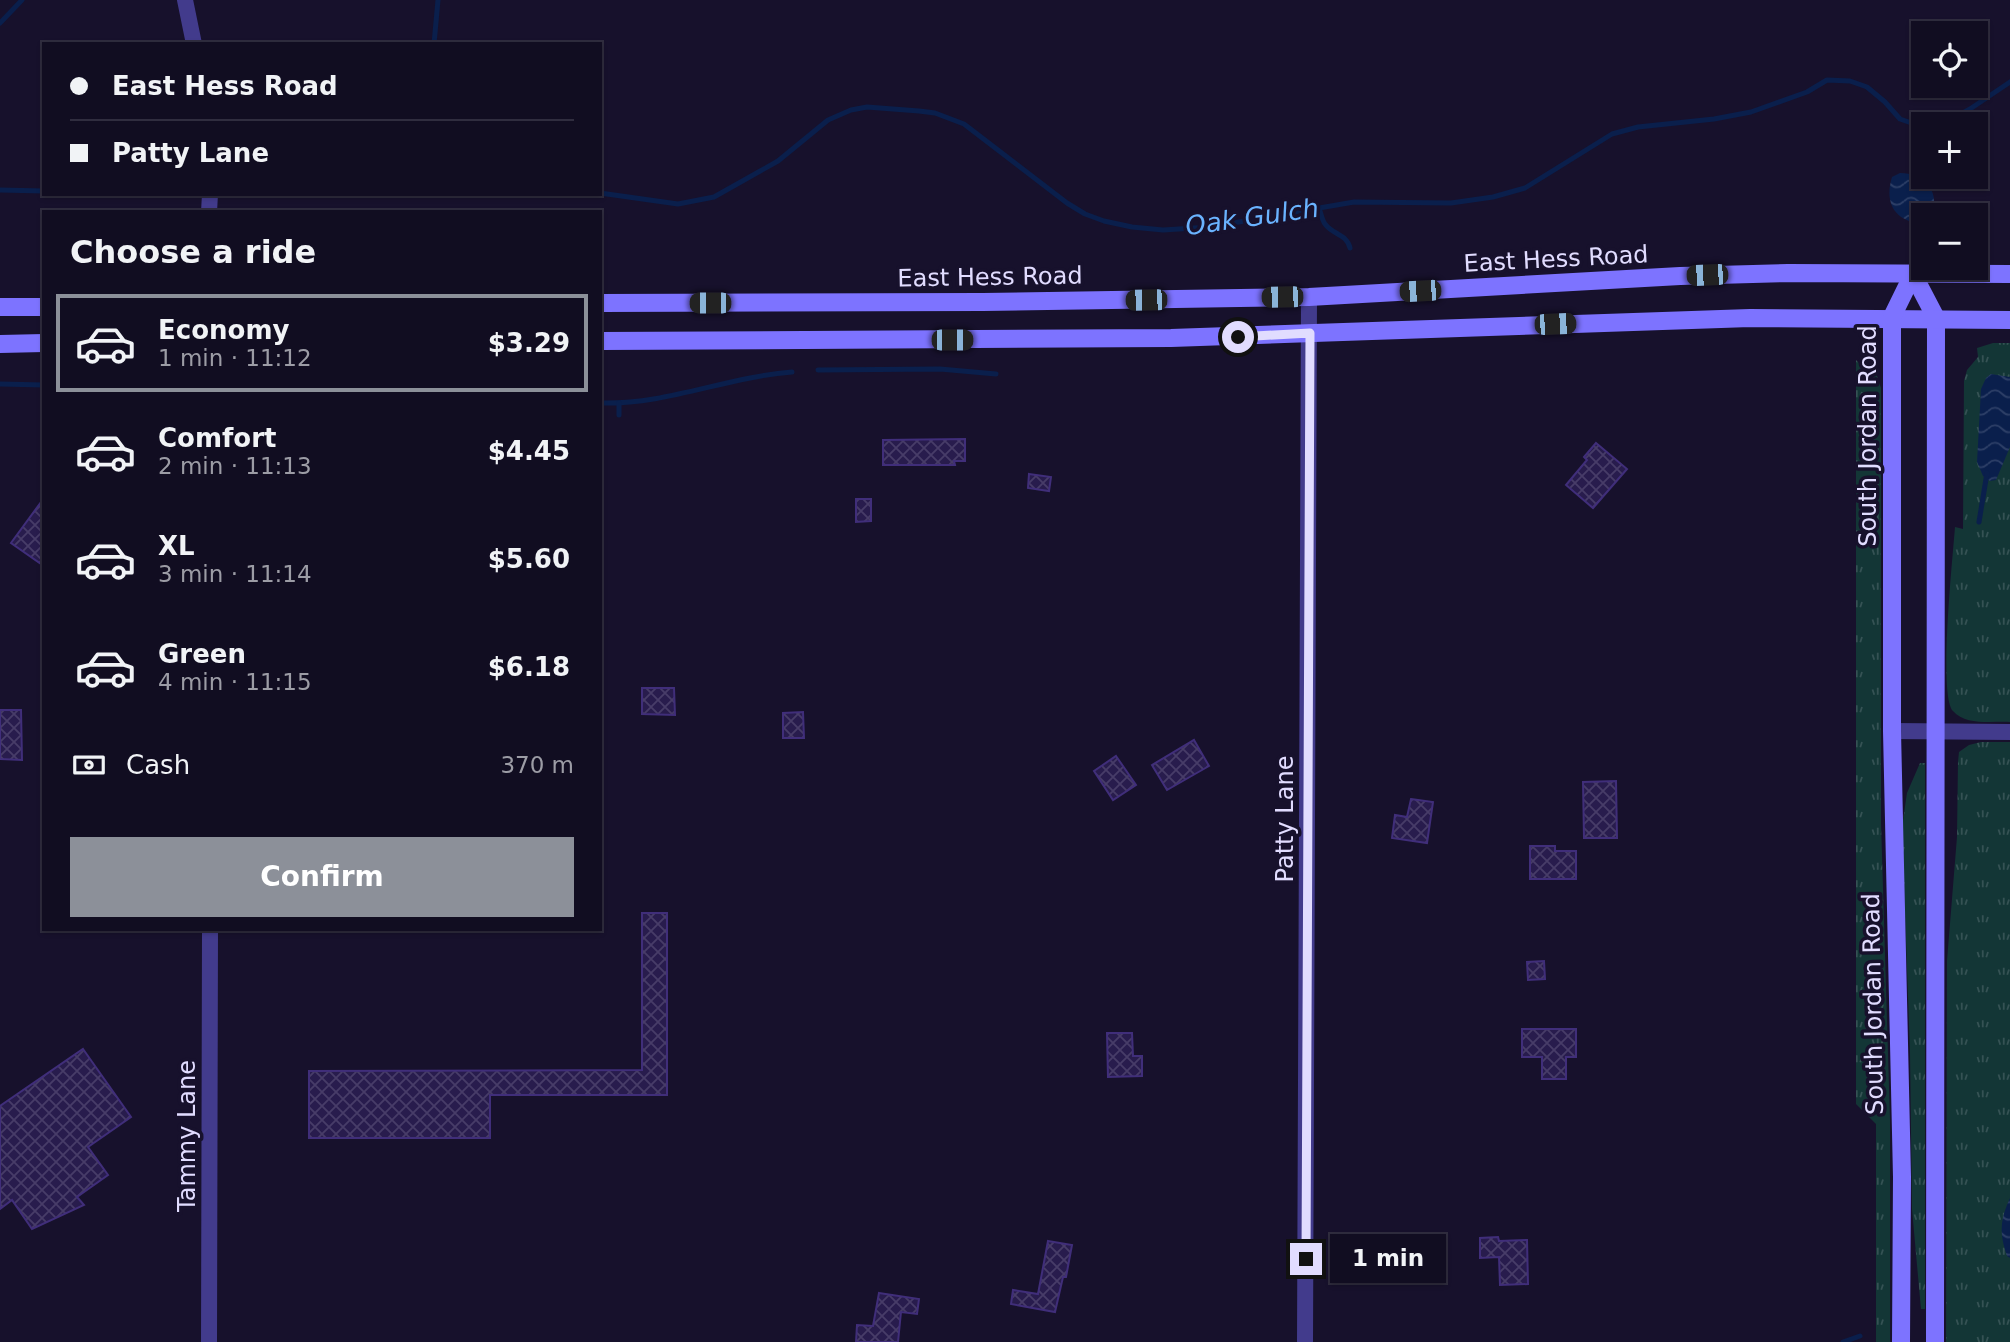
<!DOCTYPE html>
<html lang="en">
<head>
<meta charset="utf-8">
<style>
  :root { --surface:#110d21; --page:#1a162a; --text:#f1f3f6; --muted:#9c9ca5; --line:#302d3f; --accent:#8c9099 }
  body { margin:0; font-family:"DejaVu Sans",sans-serif; background:var(--page); color:var(--text); height:100vh; display:flex; flex-direction:column; font-size:26px; white-space:nowrap }
  * { box-sizing:border-box; margin:0 }
  p { font-size:23px; color:var(--muted) }
  .icon { flex:none; width:38px; height:38px; fill:none; stroke:currentColor; stroke-width:2; stroke-linecap:round; stroke-linejoin:round }
  .map { position:relative; flex:1; overflow:hidden }
  .drawer { position:absolute; left:42px; top:210px; width:560px; height:721px; display:flex; flex-direction:column; background:var(--surface); border-radius:0px; box-shadow:0 2px 5px #0004,0 0 0 2px var(--line) }
  .drawer>* { flex:none }
  .banner { position:absolute; left:42px; top:42px; width:560px; height:154px; border-radius:0px; box-shadow:0 2px 5px #0004,0 0 0 2px var(--line); display:grid; align-content:center; height:154px; padding:0 28px; background:var(--surface) }
  .tools { position:absolute; left:1911px; top:21px; display:grid; gap:14px }
  .tools a { display:grid; place-items:center; width:77px; height:77px; border-radius:0px; background:var(--surface); box-shadow:0 2px 5px #0004,0 0 0 2px var(--line); font-size:35px }
  .end { position:absolute; width:32px; height:32px; margin:-16px; border:9px solid #e1dcff; background:#111; box-shadow:0 0 0 4px #111 }
  .from { border-radius:50% }
  .bubble { position:absolute; height:49px; border-radius:0px; background:var(--surface); box-shadow:0 2px 5px #0004,0 0 0 2px var(--line); font-size:23px; font-weight:700; line-height:49px; text-align:center }
  .car { position:absolute; width:21px; height:42px; margin:-21px -10px; border-radius:9px; box-shadow:0 0 5px 2px #0007; background:linear-gradient(#222 24%,#8ab4d8 0 40%,#222 0 76%,#8ab4d8 0 86%,#222 0) }
  .banner b { display:flex; align-items:center; gap:24px; height:66px; font-size:26px }
  .banner b+b { border-top:2px solid var(--line) }
  .banner i { width:18px; height:18px; background:var(--text) }
  ul { padding:0; list-style:none }
  li { display:flex; align-items:center; gap:21px; height:98px; margin:0 14px 10px; padding:0 14px; border:4px solid transparent; border-radius:0px }
  li div { flex:1 }
  li b { display:block; font-size:26px }
  li em { font-style:normal; font-weight:700 }
  li.current { border-color:var(--accent) }
  li>.icon { width:63px; height:63px; stroke-width:1.5 }
  h2 { padding:0 28px; font-size:32px; line-height:84px }
  .pay { display:flex; align-items:center; gap:18px; height:77px; padding:0 28px; font-size:26px }
  .pay p { margin-inline-start:auto }
  .action { display:flex; gap:14px; margin-top:auto; padding:14px 28px }
  .action a { flex:1; height:80px; border-radius:0px; background:var(--accent); color:#fff; font-size:28px; font-weight:700; line-height:80px; text-align:center }
  .map>svg:first-child { display:block }
  .grass { fill:url(#grass-tufts) }
  .water { fill:url(#water-waves) }
  .lines { fill:none; stroke-linecap:round; stroke-linejoin:round }
  .stream { stroke:#0a1f4c; stroke-width:5 }
  .building { fill:url(#building-cross-hatch); stroke:#402e7a; stroke-width:2 }
  .minor { stroke:#423b8c; stroke-width:16 }
  .secondary { stroke:#7d73ff; stroke-width:18 }
  .route { stroke:#e1dcff; stroke-width:9 }
  .labels { text-anchor:middle; dominant-baseline:central; stroke-width:7; stroke-linejoin:round; paint-order:stroke }
  .street-label { font-size:24px; fill:#e1dcff; stroke:#17112c }
  .water-label { font-size:26px; font-style:italic; fill:#6ab3ff; stroke:#17112c }
</style>
</head>
<body>
<div class="map">
<svg width="2010" height="1342" viewBox="0 0 2010 1342">
  <defs>
    <pattern id="grass-tufts" width="24" height="20" patternUnits="userSpaceOnUse" patternTransform="scale(1.75)"><rect width="24" height="20" fill="#133636"/><path d="M3 7l-1-3M5 7V3M7 7l1-3M15 17l-1-3M17 17v-4M19 17l1-3" fill="none" stroke="#355254"/></pattern>
    <pattern id="water-waves" width="16" height="10" patternUnits="userSpaceOnUse" patternTransform="scale(1.75)"><rect width="16" height="10" fill="#0a1f4c"/><path d="M0 5q4-4 8 0t8 0" fill="none" stroke="#2d3f67"/></pattern>
    <pattern id="building-cross-hatch" width="8" height="8" patternUnits="userSpaceOnUse" patternTransform="scale(1.75)"><rect width="8" height="8" fill="#281c4d"/><path d="M0 0l8 8M0 8l8-8" fill="none" stroke="#473c68"/></pattern>
  </defs>
  <rect width="100%" height="100%" fill="#17112c"/>
  <g class="grass">
    <path d="M 1993,343 L 2010,343 L 2010,722 C 1992,721 1966,726 1953,711 C 1938,695 1953,556 1955,527 L 1963,529 L 1964,381 L 1967,370 L 1978,357 L 1977,348 Z"/>
    <polygon points="1856,360 1866,370 1875,370 1881,388 1881,823 1890,1120 1890,1342 1876,1342 1876,1124 1856,1104"/>
    <polygon points="1981,742 2010,742 2010,1342 1946,1342 1947,961 1957,837 1958,762 1959,752 1969,745"/>
    <polygon points="1920,763 1925,763 1925,1309 1921,1309 1912,1209 1910,1052 1902,827 1907,793"/>
  </g>
  <g class="water">
    <path d="M 1900,173 C 1923,174 1936,185 1934,209 L 1916,223 C 1892,218 1885,200 1892,177 Z"/>
    <polygon points="1991,374 2010,377 2010,447 1996,480 1990,481 1983,476 1977,462 1981,389 1986,378"/>
    <path d="M 2010,1198 L 2010,1258 L 2007,1256 C 1999,1233 2000,1220 2010,1198 Z"/>
  </g>
  <g class="lines">
    <g class="stream">
      <polyline points="0,23 22,0"/>
      <polyline points="434,44 438,0"/>
      <polyline points="1943,124 1970,109 2010,82"/>
      <polyline points="0,190 44,191"/>
      <polyline points="600,193 678,204 714,197 778,161 828,120 851,110 867,107 919,111 935,113 964,124 1067,203 1085,214 1104,221 1132,227 1163,230 1210,227 1354,202 1451,203 1493,197 1525,188 1612,134 1638,127 1714,119 1751,112 1807,92 1827,80 1850,81 1867,87 1885,102 1900,119 1923,127"/>
      <path d="M 1319,208 C 1321,213 1322,220 1325,224 C 1333,235 1347,234 1350,248"/>
      <polyline points="818,370 940,369 996,374"/>
      <polyline points="0,384 44,385"/>
      <path d="M 600,403 C 666,405 727,377 792,372"/>
      <polyline points="619,403 619,415"/>
      <polyline points="1979,522 1987,473"/>
      <polyline points="1843,1342 1860,1336"/>
    </g>
  </g>
  <g class="building">
    <polygon points="965,439 965,461 954,461 955,465 883,465 883,440"/>
    <polygon points="1596,443 1627,469 1593,508 1566,485 1587,460 1584,457"/>
    <polygon points="1029,474 1051,477 1049,491 1028,488"/>
    <polygon points="44,498 44,566 11,543"/>
    <polygon points="856,499 871,499 871,521 856,522"/>
    <polygon points="642,688 674,688 675,715 642,714"/>
    <polygon points="0,710 21,710 22,760 0,759"/>
    <polygon points="803,712 804,738 783,738 783,713"/>
    <polygon points="1194,740 1209,766 1167,790 1152,765"/>
    <polygon points="1116,756 1136,785 1113,800 1094,771"/>
    <polygon points="1616,781 1617,838 1584,838 1583,782"/>
    <polygon points="1411,799 1433,802 1427,843 1392,838 1395,815 1407,817"/>
    <polygon points="1530,846 1555,846 1555,851 1576,851 1576,879 1530,879"/>
    <polygon points="642,913 667,913 667,1095 490,1095 490,1138 309,1138 309,1071 642,1070"/>
    <polygon points="1544,961 1545,979 1528,980 1527,962"/>
    <polygon points="1522,1029 1576,1029 1576,1057 1566,1057 1566,1079 1542,1079 1542,1057 1522,1057"/>
    <polygon points="1107,1033 1132,1033 1133,1056 1142,1056 1142,1076 1108,1077"/>
    <polygon points="83,1049 131,1117 88,1147 108,1175 77,1197 84,1205 32,1229 12,1200 0,1209 0,1106"/>
    <polygon points="1498,1237 1499,1241 1527,1240 1528,1284 1500,1285 1499,1257 1480,1258 1480,1238"/>
    <polygon points="1048,1241 1072,1245 1066,1277 1063,1277 1055,1312 1011,1304 1013,1290 1038,1294"/>
    <polygon points="879,1293 919,1299 917,1314 901,1312 898,1342 856,1342 857,1325 873,1326"/>
  </g>
  <g class="lines">
    <g class="minor">
      <polyline points="185,0 194,44"/>
      <polyline points="209,212 210,194"/>
      <polyline points="1892,731 2010,732"/>
      <polyline points="209,1342 210,929"/>
      <polyline points="1305,1342 1309,297"/>
    </g>
    <g class="secondary">
      <polyline points="1913,274 1936,318 1935,1342"/>
      <polyline points="600,303 983,302 1309,297 1680,276 1788,273 2010,274"/>
      <polyline points="0,307 44,307"/>
      <polyline points="600,341 1171,338 1750,318 2010,320"/>
      <polyline points="0,344 44,343"/>
      <polyline points="1901,1342 1902,1177 1892,731 1892,317 1913,274"/>
    </g>
  </g>
  <g class="lines">
    <polyline class="route" points="1238,337 1310,333 1306,1259"/>
  </g>
  <g class="labels">
    <g class="street-label">
      <text transform="translate(1556 259) rotate(-3)">East Hess Road</text>
      <text transform="translate(990 277) rotate(-1)">East Hess Road</text>
      <text transform="translate(1868 436) rotate(-90)">South Jordan Road</text>
      <text transform="translate(1285 819) rotate(-90)">Patty Lane</text>
      <text transform="translate(1873 1004) rotate(-91)">South Jordan Road</text>
      <text transform="translate(187 1136) rotate(-90)">Tammy Lane</text>
    </g>
    <g class="water-label">
      <text transform="translate(1252 217) rotate(-8)">Oak Gulch</text>
    </g>
  </g>
</svg>
<div class="tools">
<a><svg class="icon" aria-label="locate" viewBox="0 0 24 24"><circle cx="12" cy="12" r="6"/><path d="M12 2v4M12 18v4M2 12h4M18 12h4"/></svg></a>
<a>+</a>
<a>−</a>
</div>
<i class="end from" style="left:1238px;top:337px"></i>
<i class="end" style="left:1306px;top:1259px"></i>
<div class="bubble" style="left:1330px;top:1234px;width:116px">1 min</div>
<i class="car" style="left:1707px;top:275px;rotate:268deg"></i>
<i class="car" style="left:1420px;top:291px;rotate:267deg"></i>
<i class="car" style="left:1282px;top:297px;rotate:269deg"></i>
<i class="car" style="left:1146px;top:300px;rotate:269deg"></i>
<i class="car" style="left:710px;top:303px;rotate:270deg"></i>
<i class="car" style="left:1555px;top:324px;rotate:88deg"></i>
<i class="car" style="left:952px;top:340px;rotate:90deg"></i>
<div class="banner">
<b><i class="from"></i>East Hess Road</b>
<b><i></i>Patty Lane</b>
</div>
<section class="drawer">
<h2>Choose a ride</h2>
<ul>
<li class="current"><svg class="icon" aria-label="car" viewBox="0 0 24 24"><path d="M5 17H2v-5l4-1 3-4h7l3 4 3 1v5h-3M9 17h6M6 11h13"/><circle cx="7" cy="17" r="2"/><circle cx="17" cy="17" r="2"/></svg><div><b>Economy</b><p>1 min · 11:12</p></div><em>$3.29</em></li>
<li><svg class="icon" aria-label="car" viewBox="0 0 24 24"><path d="M5 17H2v-5l4-1 3-4h7l3 4 3 1v5h-3M9 17h6M6 11h13"/><circle cx="7" cy="17" r="2"/><circle cx="17" cy="17" r="2"/></svg><div><b>Comfort</b><p>2 min · 11:13</p></div><em>$4.45</em></li>
<li><svg class="icon" aria-label="car" viewBox="0 0 24 24"><path d="M5 17H2v-5l4-1 3-4h7l3 4 3 1v5h-3M9 17h6M6 11h13"/><circle cx="7" cy="17" r="2"/><circle cx="17" cy="17" r="2"/></svg><div><b>XL</b><p>3 min · 11:14</p></div><em>$5.60</em></li>
<li><svg class="icon" aria-label="car" viewBox="0 0 24 24"><path d="M5 17H2v-5l4-1 3-4h7l3 4 3 1v5h-3M9 17h6M6 11h13"/><circle cx="7" cy="17" r="2"/><circle cx="17" cy="17" r="2"/></svg><div><b>Green</b><p>4 min · 11:15</p></div><em>$6.18</em></li>
</ul>
<div class="pay"><svg class="icon" aria-label="cash" viewBox="0 0 24 24"><path d="M3 7h18v10H3z"/><circle cx="12" cy="12" r="2"/></svg>Cash<p>370 m</p></div>
<div class="action"><a>Confirm</a></div>
</section>
</div>
</body>
</html>
